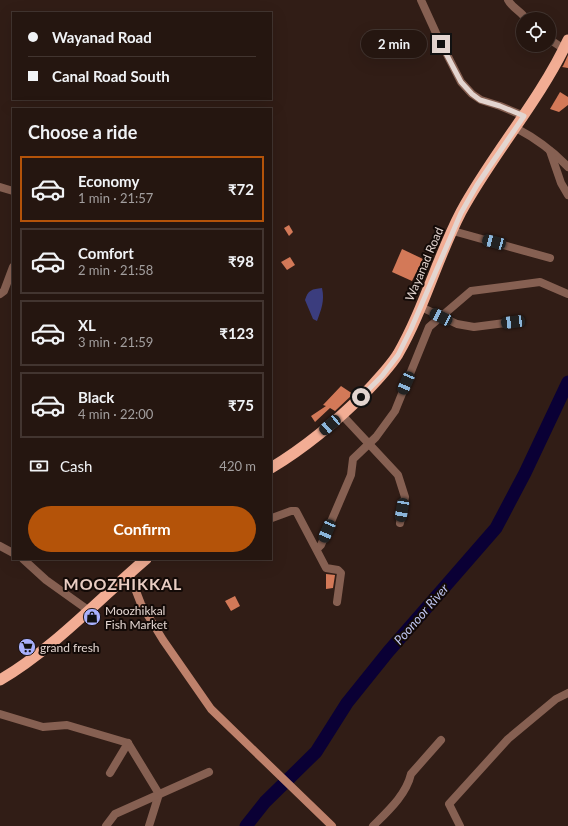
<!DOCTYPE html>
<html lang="en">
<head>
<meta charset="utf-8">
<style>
  :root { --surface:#251610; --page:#31231e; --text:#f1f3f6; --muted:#a39f9f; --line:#423530; --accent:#b45309 }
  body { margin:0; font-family:Lato,sans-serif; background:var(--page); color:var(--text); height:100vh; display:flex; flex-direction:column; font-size:15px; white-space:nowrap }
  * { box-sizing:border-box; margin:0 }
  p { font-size:13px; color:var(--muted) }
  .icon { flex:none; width:22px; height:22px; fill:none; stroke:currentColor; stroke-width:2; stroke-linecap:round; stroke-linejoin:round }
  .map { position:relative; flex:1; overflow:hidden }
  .sheet { position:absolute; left:12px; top:108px; width:260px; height:452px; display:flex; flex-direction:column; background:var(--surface); border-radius:0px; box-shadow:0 4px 16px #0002,0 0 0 1px var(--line) }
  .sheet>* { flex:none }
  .top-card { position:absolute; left:12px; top:12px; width:260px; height:88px; border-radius:0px; box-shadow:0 4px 16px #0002,0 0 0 1px var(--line); display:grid; align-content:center; height:88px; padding:0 16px; background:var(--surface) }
  .fabs { position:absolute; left:516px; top:12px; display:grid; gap:8px }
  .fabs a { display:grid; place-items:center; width:40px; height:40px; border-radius:50%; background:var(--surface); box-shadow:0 4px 16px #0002,0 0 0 1px var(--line); font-size:20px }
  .end { position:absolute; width:18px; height:18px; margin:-9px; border:5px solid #e3d5d0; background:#111; box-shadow:0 0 0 2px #111 }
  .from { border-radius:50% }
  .bubble { position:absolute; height:28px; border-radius:14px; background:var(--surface); box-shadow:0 4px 16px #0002,0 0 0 1px var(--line); font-size:13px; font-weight:700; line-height:28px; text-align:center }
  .car { position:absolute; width:12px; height:24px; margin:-12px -6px; border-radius:5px; box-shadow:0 0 3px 1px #0007; background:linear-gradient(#222 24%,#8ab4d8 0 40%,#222 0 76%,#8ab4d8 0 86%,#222 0) }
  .top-card b { display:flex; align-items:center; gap:14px; height:38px; font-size:15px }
  .top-card b+b { border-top:1px solid var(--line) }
  .top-card i { width:10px; height:10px; background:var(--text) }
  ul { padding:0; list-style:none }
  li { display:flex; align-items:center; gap:12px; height:66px; margin:0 8px 6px; padding:0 8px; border:2px solid var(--line); border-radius:0px }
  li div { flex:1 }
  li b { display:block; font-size:15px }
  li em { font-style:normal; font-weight:700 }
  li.active { border-color:var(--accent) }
  li>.icon { width:36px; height:36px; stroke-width:1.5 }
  h2 { padding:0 16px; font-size:18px; line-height:48px }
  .pay { display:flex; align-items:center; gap:10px; height:44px; padding:0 16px; font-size:15px }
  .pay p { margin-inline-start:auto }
  .primary-button { display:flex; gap:8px; margin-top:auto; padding:8px 16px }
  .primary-button a { flex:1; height:46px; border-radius:24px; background:var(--accent); color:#fff; font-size:16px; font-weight:700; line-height:46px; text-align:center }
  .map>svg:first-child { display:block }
  .green { fill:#3b3d7e }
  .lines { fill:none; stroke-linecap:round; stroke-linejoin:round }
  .river { stroke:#0a0035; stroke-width:13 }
  .building { fill:#d37958 }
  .minor { stroke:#866052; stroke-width:8 }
  .tertiary { stroke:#866052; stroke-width:8 }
  .secondary { stroke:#be816b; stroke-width:8 }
  .trunk { stroke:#f2ad94; stroke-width:11 }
  .route { stroke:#e3d5d0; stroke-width:5 }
  .labels { text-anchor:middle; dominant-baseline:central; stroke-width:4; stroke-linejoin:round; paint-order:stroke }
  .street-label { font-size:12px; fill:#e3d5d0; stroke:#130a07 }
  .poi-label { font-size:12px; fill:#e3d5d0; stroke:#130a07; text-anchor:start }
  .water-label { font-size:13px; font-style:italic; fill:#bec4ef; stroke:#130a07 }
  .district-label { font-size:16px; font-weight:bold; letter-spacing:1px; fill:#e9cdc3; stroke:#130a07 }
</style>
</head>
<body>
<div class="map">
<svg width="568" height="826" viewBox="0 0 568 826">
  <rect width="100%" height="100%" fill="#311d16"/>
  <path class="green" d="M 322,288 C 325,301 321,310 317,321 L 313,319 L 305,300 C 308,290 312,289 322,288 Z"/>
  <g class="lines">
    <polyline class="river" points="246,826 265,802 316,752 347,703 388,652 496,528 525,473 568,382"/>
  </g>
  <g class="building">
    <polygon points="568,55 568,68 562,67 563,66"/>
    <polygon points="560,92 568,97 568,105 559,112 550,109"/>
    <polygon points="289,225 293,232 289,236 284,228"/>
    <polygon points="402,249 423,259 412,281 392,272"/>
    <polygon points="290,257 295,265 287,270 281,262"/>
    <polygon points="341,386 353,394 335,411 330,408 315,422 311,416 326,406 323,405"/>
    <polygon points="326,574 335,575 333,588 326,589"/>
    <polygon points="235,596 240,606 231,611 225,601"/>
  </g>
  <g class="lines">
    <g class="minor">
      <polyline points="421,0 436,33 461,82 472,94 481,100 500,106 524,116"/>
      <path d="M 508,0 C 512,8 521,11 526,19"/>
      <polyline points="549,39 564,49"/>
      <path d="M 516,128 C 535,138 553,151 568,167"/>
      <polyline points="550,151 561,183 568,195"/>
      <polyline points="0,187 13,191"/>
      <polyline points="453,231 550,258"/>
      <polyline points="0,294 4,291 13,267"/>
      <polyline points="421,307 457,324 474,327 513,322"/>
      <polyline points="342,415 398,475 405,497 400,523"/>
      <polyline points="271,517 272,518 291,511 296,511 326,568 338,570 341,573 337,602"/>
      <polyline points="317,549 321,545 351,475 353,459 376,437 395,411 429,327 471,291 540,282 568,294"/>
      <polyline points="0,714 43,727 67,725 128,743 110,773"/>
      <polyline points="128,743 159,794 149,826"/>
      <polyline points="106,826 115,814 209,772"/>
      <path d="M 373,826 C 388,811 406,795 411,774 L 441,740"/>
      <polyline points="460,826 449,804 508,739 556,699 568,693"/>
    </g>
    <g class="tertiary">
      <polyline points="0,546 13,553"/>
      <polyline points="23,559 46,580 88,610"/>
    </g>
    <polyline class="secondary" points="129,573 141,604 163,640 211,709 332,826"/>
    <g class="trunk">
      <path d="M 271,468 C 306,447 338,420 367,391 C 378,379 390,367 398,354 C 424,309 437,258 461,212 C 493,153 539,102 568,40"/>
      <path d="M 0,680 C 53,649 99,599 146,559"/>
    </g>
  </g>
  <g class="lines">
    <polyline class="route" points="361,397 382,376 398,355 411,329 461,213 477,185 524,116 500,106 480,100 472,94 461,82 441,44"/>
  </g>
  <defs>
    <symbol id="shop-disc" viewBox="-11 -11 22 22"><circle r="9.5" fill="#a8b0fc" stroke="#130a07"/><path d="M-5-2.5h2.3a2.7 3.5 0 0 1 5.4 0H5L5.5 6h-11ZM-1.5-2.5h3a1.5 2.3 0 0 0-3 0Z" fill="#111"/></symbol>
    <symbol id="supermarket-disc" viewBox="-11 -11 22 22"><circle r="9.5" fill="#a8b0fc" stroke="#130a07"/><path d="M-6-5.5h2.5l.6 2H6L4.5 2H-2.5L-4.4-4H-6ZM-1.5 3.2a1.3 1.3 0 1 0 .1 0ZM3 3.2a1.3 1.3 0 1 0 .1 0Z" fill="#111"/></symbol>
  </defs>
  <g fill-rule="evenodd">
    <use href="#shop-disc" x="82" y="607" width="20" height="20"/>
    <use href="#supermarket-disc" x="17" y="637" width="20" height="20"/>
  </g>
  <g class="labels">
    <g class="street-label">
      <text transform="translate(424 264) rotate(-67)">Wayanad Road</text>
    </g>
    <g class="poi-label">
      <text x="105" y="610">Moozhikkal<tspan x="105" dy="14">Fish Market</tspan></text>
      <text x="40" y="647">grand fresh</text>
    </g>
    <g class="water-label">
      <text transform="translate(421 614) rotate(-49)">Poonoor River</text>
    </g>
    <g class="district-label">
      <text x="123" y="583">MOOZHIKKAL</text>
    </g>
  </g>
</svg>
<div class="fabs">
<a><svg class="icon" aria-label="locate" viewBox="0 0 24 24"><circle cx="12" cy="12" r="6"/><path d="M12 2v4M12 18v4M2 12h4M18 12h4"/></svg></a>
</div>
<i class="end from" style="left:361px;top:397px"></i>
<i class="end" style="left:441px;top:44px"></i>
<div class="bubble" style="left:361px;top:30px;width:66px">2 min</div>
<i class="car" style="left:494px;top:242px;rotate:285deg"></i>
<i class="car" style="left:441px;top:317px;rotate:296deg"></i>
<i class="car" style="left:513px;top:322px;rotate:263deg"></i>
<i class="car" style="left:406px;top:383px;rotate:203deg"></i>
<i class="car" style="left:330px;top:425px;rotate:229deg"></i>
<i class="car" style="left:402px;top:510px;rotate:190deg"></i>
<i class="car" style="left:327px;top:531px;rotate:203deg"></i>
<div class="top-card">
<b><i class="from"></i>Wayanad Road</b>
<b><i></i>Canal Road South</b>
</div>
<section class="sheet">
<h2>Choose a ride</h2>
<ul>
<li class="active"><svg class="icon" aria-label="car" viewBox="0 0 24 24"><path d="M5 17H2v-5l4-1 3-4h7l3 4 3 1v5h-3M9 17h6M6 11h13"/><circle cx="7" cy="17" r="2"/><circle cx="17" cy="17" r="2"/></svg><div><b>Economy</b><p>1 min · 21:57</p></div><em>₹72</em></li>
<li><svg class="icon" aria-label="car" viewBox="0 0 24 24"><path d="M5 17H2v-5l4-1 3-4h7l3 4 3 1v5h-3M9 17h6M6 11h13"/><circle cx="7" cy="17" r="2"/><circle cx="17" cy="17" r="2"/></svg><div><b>Comfort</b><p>2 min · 21:58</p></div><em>₹98</em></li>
<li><svg class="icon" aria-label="car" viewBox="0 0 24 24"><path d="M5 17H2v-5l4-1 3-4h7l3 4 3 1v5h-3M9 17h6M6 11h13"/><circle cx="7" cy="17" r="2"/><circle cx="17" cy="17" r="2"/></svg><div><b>XL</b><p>3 min · 21:59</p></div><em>₹123</em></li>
<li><svg class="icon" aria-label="car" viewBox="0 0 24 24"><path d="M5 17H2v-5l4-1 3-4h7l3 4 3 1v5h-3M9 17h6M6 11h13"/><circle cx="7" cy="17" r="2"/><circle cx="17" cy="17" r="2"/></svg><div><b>Black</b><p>4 min · 22:00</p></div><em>₹75</em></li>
</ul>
<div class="pay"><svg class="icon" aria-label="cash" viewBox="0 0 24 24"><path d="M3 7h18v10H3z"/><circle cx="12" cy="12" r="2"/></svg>Cash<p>420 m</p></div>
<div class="primary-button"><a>Confirm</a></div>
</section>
</div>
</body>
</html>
